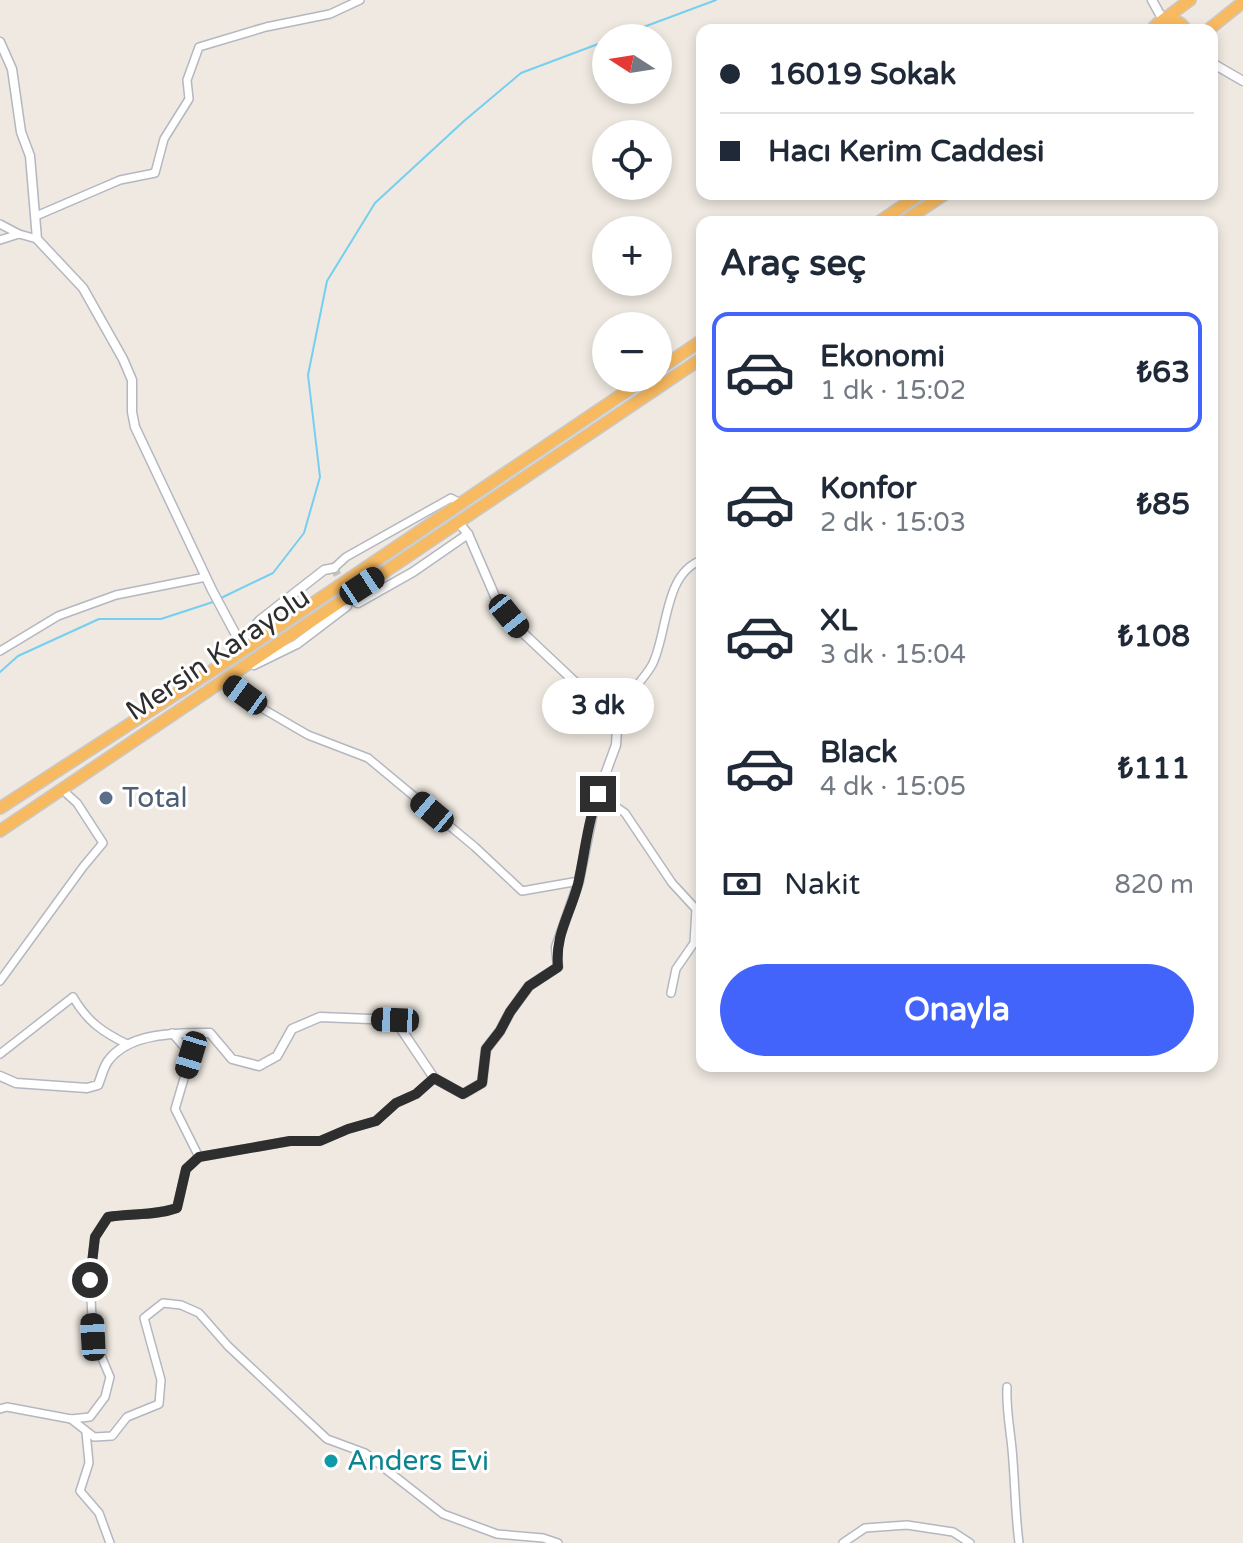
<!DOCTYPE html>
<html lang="tr">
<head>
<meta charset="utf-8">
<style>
  :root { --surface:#fff; --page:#f6f6f7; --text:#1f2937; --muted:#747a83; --line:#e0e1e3; --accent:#4264fb }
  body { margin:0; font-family:"Varela Round",sans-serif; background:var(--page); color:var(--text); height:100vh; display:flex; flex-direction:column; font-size:30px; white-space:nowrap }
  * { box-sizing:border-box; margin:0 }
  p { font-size:26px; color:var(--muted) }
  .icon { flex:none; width:44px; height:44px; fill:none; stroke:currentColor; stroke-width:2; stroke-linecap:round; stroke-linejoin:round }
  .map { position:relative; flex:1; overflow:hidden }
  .sheet { position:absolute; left:696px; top:216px; width:522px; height:856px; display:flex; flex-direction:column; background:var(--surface); border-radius:16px; box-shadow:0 4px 12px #0003 }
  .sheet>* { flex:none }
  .guide { position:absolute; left:696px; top:24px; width:522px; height:176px; border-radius:16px; box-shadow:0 4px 12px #0003; display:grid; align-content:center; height:176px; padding:0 24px; background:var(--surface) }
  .needle { width:52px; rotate:282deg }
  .fabs { position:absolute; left:592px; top:24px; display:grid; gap:16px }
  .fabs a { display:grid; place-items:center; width:80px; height:80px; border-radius:50%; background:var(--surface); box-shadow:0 4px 12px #0003; font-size:40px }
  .end { position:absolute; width:36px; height:36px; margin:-18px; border:10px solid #2e2e2e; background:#fff; box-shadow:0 0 0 4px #fff }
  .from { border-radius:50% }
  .bubble { position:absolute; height:56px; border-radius:28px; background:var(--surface); box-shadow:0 4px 12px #0003; font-size:26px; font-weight:700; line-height:56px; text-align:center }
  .car { position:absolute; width:24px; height:48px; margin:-24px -12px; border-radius:10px; box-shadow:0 0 6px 2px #0007; background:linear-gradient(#222 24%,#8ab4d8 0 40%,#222 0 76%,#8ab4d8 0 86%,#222 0) }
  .guide b { display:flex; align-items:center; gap:28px; height:76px; font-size:30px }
  .guide b+b { border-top:2px solid var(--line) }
  .guide i { width:20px; height:20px; background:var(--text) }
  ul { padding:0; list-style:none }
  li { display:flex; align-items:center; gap:24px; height:120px; margin:0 16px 12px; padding:0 8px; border:4px solid transparent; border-radius:16px }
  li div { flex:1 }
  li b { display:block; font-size:30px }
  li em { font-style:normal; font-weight:700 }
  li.on { border-color:var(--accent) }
  li>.icon { width:72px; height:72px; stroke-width:1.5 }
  h2 { padding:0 24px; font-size:36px; line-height:96px }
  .pay { display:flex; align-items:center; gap:20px; height:88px; padding:0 24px; font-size:30px }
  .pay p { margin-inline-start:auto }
  .button { display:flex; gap:16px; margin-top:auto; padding:16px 24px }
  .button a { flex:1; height:92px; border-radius:48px; background:var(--accent); color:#fff; font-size:32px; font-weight:700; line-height:92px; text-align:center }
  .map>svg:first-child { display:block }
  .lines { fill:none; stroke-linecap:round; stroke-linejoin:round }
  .stream { stroke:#75cff0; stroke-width:2 }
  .tertiary-tunnel { stroke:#c8c4bd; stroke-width:8; stroke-dasharray:8 4; stroke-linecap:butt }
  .minor-casing { stroke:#b4b7c1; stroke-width:10 }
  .tertiary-casing { stroke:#b4b7c1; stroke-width:11 }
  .trunk-casing { stroke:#c9c9c9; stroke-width:14 }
  .minor { stroke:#fff; stroke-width:7 }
  .tertiary { stroke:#fff; stroke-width:8 }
  .trunk { stroke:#f8ba60; stroke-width:11 }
  .route { stroke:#2e2e2e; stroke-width:10 }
  .service-dot { fill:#5c6f8a; stroke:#fff; stroke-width:3 }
  .culture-dot { fill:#0f9aa8; stroke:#fff; stroke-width:3 }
  .labels { text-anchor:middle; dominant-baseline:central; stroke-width:6; stroke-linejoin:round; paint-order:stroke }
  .street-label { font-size:28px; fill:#2e2e2e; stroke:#fff }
  .service-label { font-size:28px; fill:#4e5e75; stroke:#fff; text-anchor:start }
  .culture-label { font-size:28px; fill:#0d838f; stroke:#fff; text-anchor:start }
</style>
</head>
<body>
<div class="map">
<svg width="1243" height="1543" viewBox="0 0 1243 1543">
  <rect width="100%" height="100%" fill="#efe9e1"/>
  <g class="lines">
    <g class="stream">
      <polyline points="614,38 716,0"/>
      <polyline points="221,598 273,573 304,533 320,477 308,375 327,281 375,203 464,121 521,73 606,41"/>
      <polyline points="0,672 18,656 99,619 161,619 216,601"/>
    </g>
    <polyline class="tertiary-tunnel" points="334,568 349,598"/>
    <defs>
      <g id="minor">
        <polyline points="36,216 120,180 155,173 164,139 189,99 187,80 199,47 266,27 330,14 360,0"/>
        <polyline points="0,224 19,234"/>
        <polyline points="0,240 19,234 37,239"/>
        <polyline points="334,568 346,557 451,498 460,503"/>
        <polyline points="0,651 58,616 116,595 206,577"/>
        <polyline points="225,681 265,710 308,735 368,758 475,847 522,891 579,881"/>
        <path d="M 617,728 C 627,718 626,707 632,694 C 637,683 648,674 653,663 C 668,631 664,573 702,560"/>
        <polyline points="598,794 625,813 672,883 696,909 694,943 676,969 671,993"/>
        <polyline points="0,981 83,867 103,843 77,803 67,794"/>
        <polyline points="172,1033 191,1055 175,1109 199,1157"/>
        <path d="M 0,1054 L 73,997 C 87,1021 102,1032 127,1044"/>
        <path d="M 1007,1387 C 1006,1409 1010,1428 1012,1449 C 1015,1480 1015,1512 1019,1543"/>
        <path d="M 0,1409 L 7,1407 L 71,1419 L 90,1417 L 105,1397 L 110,1377 L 93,1337 L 90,1280 L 95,1237 L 108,1217 C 131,1213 155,1216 177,1208 L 186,1169 L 199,1157 L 290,1141 L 320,1141 L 348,1129 L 376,1121 L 396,1103 L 416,1094 L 434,1078"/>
        <polyline points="71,1419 94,1437 112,1436 127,1417 159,1404 161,1380 144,1318 163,1303 181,1305 199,1313 228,1346 327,1439 365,1453 443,1514 497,1534 543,1538 558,1543"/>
        <polyline points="86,1432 89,1463 80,1491 99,1513 110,1543"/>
        <polyline points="843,1543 865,1528 907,1525 953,1532 970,1543"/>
      </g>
      <g id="tertiary">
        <polyline points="1152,0 1163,20"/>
        <polyline points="0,42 12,69 21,132 30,156 37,239 83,288 123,359 132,380 132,412 135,427 212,590 244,650"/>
        <polyline points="1212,63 1243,81"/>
        <polyline points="240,642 260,620 324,570 334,568"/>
        <polyline points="254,665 297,644 347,606 349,598 358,603 413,572 468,534"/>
        <path d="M 0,1076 L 16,1083 L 87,1088 L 98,1085 C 101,1078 103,1068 108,1061 C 129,1032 178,1033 210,1033 L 232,1059 L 259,1066 L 277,1056 L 292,1029 L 320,1017 L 395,1020 L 434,1078 L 463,1094 L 482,1083 L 486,1049 L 500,1031 L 510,1012 L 529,986 L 558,967 L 556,947 L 579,881 L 595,802 L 616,745 L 617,728 L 592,698 L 522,632 L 497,601 L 468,534 L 459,523"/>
      </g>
      <g id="trunk">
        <polyline points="1163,20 1190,0"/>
        <path d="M 1152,30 C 1161,16 1177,16 1186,30"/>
        <polyline points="1208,30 1243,2"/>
        <polyline points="879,222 920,194"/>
        <polyline points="903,222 945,194"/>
        <polyline points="658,370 702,340"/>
        <polyline points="0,808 244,650 646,378"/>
        <polyline points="0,831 702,358"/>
      </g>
    </defs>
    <use href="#minor" class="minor-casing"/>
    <use href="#tertiary" class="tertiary-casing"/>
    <use href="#trunk" class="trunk-casing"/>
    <use href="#minor" class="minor"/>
    <use href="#tertiary" class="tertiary"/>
    <use href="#trunk" class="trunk"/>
  </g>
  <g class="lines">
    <path class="route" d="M 90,1280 L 95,1237 L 108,1217 C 131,1213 155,1216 177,1208 L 186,1169 L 199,1157 L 290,1141 L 320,1141 L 348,1129 L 376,1121 L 396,1103 L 416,1094 L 434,1078 L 463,1094 L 482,1083 L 486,1049 L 500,1031 L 510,1012 L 529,986 L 558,967 C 555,934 570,915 578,884 C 585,854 587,823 598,794"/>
  </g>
  <circle class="service-dot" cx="106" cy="798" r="8"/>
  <circle class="culture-dot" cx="331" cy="1461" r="8"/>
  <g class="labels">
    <g class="street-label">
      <text transform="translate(218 654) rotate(-34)">Mersin Karayolu</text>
    </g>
    <g class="service-label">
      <text x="122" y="798">Total</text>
    </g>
    <g class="culture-label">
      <text x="347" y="1461">Anders Evi</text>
    </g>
  </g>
</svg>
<div class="fabs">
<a><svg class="needle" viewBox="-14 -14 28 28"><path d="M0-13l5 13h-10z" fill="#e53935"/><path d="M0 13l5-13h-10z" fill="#747a83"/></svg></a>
<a><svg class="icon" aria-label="locate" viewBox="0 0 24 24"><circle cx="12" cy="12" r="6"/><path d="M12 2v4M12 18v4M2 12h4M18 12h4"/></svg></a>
<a>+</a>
<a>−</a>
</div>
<i class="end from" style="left:90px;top:1280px"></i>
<i class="end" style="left:598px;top:794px"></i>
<div class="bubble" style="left:542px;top:678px;width:112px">3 dk</div>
<i class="car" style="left:362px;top:586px;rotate:57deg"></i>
<i class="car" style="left:509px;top:616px;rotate:141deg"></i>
<i class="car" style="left:245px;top:695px;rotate:306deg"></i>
<i class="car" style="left:432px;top:812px;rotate:310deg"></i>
<i class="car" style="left:395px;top:1020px;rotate:272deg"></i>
<i class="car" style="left:191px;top:1055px;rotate:197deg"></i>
<i class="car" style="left:93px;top:1337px;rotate:357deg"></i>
<div class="guide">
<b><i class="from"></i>16019 Sokak</b>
<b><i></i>Hacı Kerim Caddesi</b>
</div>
<section class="sheet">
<h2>Araç seç</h2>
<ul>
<li class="on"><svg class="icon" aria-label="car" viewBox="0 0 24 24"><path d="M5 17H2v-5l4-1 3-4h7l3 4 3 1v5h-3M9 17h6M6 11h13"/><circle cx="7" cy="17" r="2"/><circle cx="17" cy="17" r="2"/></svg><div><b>Ekonomi</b><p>1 dk · 15:02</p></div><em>₺63</em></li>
<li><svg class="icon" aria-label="car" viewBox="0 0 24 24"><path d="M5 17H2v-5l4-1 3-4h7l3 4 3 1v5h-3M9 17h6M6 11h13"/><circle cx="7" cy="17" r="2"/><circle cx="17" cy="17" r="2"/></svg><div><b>Konfor</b><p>2 dk · 15:03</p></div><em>₺85</em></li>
<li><svg class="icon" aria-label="car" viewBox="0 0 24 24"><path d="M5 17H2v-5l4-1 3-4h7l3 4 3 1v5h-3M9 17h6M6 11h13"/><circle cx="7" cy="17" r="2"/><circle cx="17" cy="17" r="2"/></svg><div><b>XL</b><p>3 dk · 15:04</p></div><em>₺108</em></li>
<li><svg class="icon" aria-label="car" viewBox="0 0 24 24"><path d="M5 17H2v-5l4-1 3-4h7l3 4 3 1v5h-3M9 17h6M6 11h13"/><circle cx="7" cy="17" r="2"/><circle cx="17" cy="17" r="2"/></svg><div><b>Black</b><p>4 dk · 15:05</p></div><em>₺111</em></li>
</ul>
<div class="pay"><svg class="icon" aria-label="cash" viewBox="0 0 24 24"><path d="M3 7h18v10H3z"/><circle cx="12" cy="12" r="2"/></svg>Nakit<p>820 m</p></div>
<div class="button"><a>Onayla</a></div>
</section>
</div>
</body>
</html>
